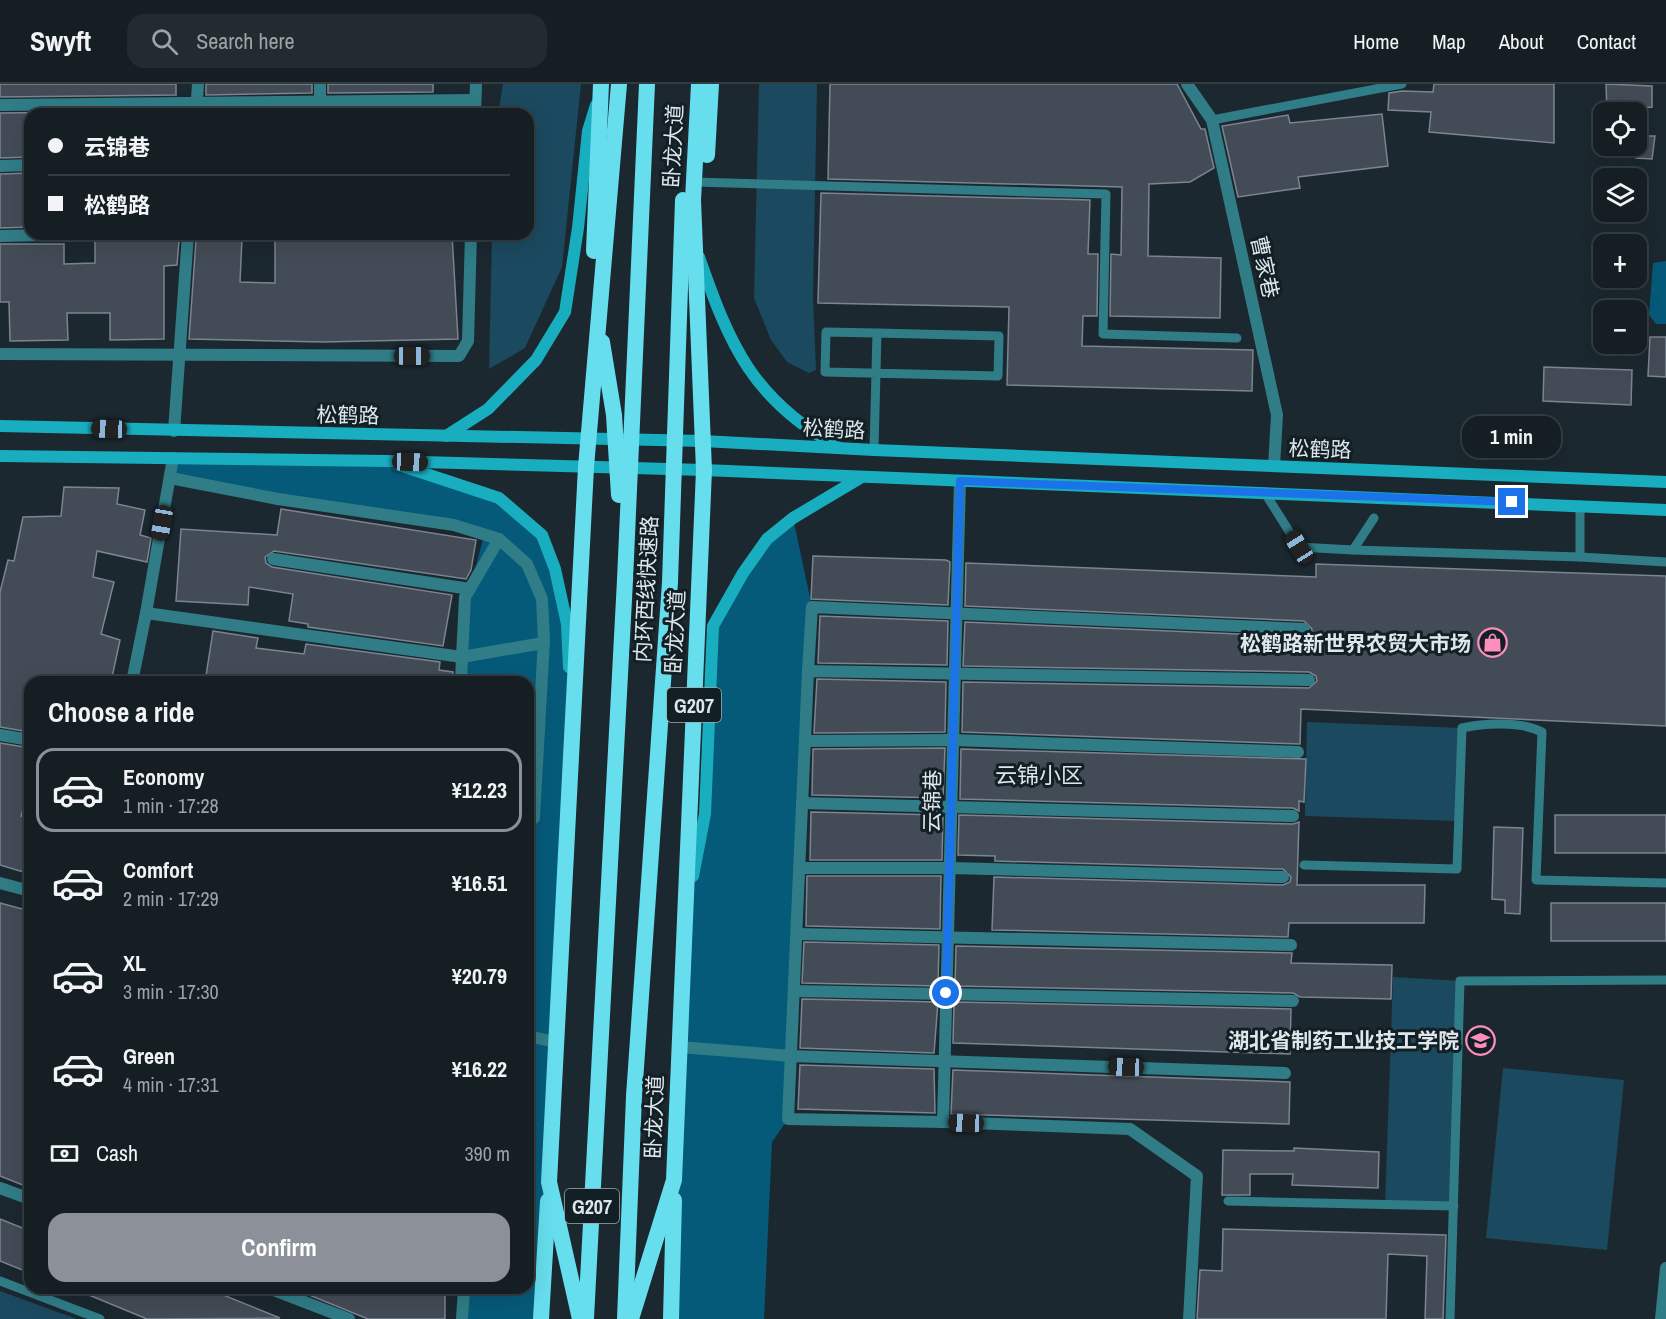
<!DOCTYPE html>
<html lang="en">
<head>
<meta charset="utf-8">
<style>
  :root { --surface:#141e23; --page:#212b30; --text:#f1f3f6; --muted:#9da2a6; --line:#333c41; --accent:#8c9099 }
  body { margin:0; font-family:"Archivo Narrow","Noto Sans SC",sans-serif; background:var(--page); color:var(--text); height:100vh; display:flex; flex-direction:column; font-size:22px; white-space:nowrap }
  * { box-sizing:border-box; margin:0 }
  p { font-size:20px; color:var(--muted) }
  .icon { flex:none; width:33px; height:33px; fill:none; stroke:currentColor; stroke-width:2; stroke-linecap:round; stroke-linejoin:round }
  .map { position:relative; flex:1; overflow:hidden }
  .details { position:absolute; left:24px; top:592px; width:510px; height:618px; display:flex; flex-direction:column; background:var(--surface); border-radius:18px; box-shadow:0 6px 24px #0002,0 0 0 2px var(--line) }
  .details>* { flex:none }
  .top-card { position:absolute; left:24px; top:24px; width:510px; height:132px; border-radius:18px; box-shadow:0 6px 24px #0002,0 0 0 2px var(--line); display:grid; align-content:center; height:132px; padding:0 24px; background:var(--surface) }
  .fabs { position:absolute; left:1593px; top:18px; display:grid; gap:12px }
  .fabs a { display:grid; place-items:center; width:54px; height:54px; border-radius:12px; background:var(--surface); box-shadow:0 6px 24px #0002,0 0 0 2px var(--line); font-size:30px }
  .end { position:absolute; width:27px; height:27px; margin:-14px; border:8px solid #1a73e8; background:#fff; box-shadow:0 0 0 3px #fff }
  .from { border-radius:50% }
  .bubble { position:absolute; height:42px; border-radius:18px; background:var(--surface); box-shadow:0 6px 24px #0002,0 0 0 2px var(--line); font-size:20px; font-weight:800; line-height:42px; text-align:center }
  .car { position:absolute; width:18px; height:36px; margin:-18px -9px; border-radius:8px; box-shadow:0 0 4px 2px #0007; background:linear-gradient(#222 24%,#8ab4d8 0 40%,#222 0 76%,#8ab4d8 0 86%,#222 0) }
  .top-card b { display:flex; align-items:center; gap:21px; height:57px; font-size:22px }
  .top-card b+b { border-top:2px solid var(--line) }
  .top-card i { width:15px; height:15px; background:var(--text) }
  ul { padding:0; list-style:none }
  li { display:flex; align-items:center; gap:18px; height:84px; margin:0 12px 9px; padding:0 12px; border:3px solid transparent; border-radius:18px }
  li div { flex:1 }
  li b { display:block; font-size:22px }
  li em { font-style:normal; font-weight:800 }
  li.active { border-color:var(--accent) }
  li>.icon { width:54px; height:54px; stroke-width:1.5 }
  h2 { padding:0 24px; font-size:27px; line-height:72px }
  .pay { display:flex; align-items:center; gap:15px; height:66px; padding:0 24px; font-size:22px }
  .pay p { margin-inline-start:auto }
  .action { display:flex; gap:12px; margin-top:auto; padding:12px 24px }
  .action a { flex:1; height:69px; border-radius:18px; background:var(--accent); color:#fff; font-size:24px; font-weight:800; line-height:69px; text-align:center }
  header { display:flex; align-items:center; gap:36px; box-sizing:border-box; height:84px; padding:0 30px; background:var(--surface); border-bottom:2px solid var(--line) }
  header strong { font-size:28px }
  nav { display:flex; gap:33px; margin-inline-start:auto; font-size:21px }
  .search { width:420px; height:54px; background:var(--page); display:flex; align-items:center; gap:15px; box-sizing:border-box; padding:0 21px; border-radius:18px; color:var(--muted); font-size:22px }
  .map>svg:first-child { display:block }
  .green { fill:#1b495f }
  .forest { fill:#065a79 }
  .building { fill:#434b56; stroke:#7b8491; stroke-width:1.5 }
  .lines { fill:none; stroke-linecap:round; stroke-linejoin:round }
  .service { stroke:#307d87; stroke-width:9 }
  .minor { stroke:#307d87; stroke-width:12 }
  .secondary { stroke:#18aebf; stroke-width:12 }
  .trunk { stroke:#67deee; stroke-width:16 }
  .route { stroke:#1a73e8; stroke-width:8 }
  .labels { text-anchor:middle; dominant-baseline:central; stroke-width:6; stroke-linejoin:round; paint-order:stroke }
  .shield { fill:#121f25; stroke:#a0aaaf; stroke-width:1.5 }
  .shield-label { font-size:20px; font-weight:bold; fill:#dde6ea }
  .street-label { font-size:21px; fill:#dde6ea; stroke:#121f25 }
  .poi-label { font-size:21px; font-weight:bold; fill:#dde6ea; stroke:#121f25; text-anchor:end }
  .neighbourhood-label { font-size:22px; fill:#dde6ea; stroke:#121f25 }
</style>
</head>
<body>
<header>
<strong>Swyft</strong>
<div class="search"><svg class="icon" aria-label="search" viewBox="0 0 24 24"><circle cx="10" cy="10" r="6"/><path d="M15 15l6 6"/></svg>Search here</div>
<nav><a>Home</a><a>Map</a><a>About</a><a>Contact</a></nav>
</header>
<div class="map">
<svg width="1666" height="1235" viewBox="0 0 1666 1235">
  <rect width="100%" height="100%" fill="#1b282f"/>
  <g class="green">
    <polygon points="503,0 581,0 562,183 525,264 489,285 492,150 528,150 528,30 498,30"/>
    <polygon points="759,0 817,0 813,213 816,286 809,289 787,278 771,256 754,214"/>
    <polygon points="1307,638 1462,644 1459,737 1305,732"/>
    <polygon points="1393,893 1460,897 1454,1122 1385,1121"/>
    <polygon points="1503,984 1624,996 1607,1166 1486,1154"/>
    <polygon points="0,1207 77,1235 0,1235"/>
  </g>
  <g class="forest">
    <polygon points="1666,177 1666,240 1656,240 1649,231 1653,179"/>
    <polygon points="173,374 387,377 499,414 542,451 555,485 568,579 541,1235 462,1235 464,1205 528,1204 528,598 461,598 470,505 484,451 170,394"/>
    <polygon points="793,434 812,523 788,1035 772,1058 764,1235 671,1235 685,831 705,730 713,542 743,489"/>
  </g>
  <g class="building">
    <polygon points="0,0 176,0 176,11 0,13"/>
    <polygon points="206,0 312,0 312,9 206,11"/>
    <polygon points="328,0 433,0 433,8 328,9"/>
    <polygon points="830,0 1177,0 1201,45 1205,45 1214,84 1190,98 1149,100 1148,172 1221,174 1220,234 1110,232 1111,170 1121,171 1122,103 828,95"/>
    <polygon points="1434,0 1554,0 1554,59 1429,48 1431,28 1388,26 1389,9 1402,7 1433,8"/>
    <polygon points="1606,0 1652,2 1652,23 1639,24 1639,28 1607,28"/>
    <polygon points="433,25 433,30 331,30 331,26"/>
    <polygon points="303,26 303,30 204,30 204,27"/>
    <polygon points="176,27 176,30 30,30 30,73 0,74 0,29"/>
    <polygon points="1382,30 1388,82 1298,93 1300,104 1238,113 1222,42 1288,31 1290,39"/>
    <polygon points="1636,52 1655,52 1652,75 1636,74"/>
    <polygon points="30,89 30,143 0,144 0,90"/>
    <polygon points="821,109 1090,116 1088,170 1098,170 1097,232 1083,232 1082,262 1253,266 1252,307 1007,301 1009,223 818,219"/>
    <polygon points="452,150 458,255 323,258 189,255 196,156 242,154 240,198 275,199 275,154"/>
    <polygon points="177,151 177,157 179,157 177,181 164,182 164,255 110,256 110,229 67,229 68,256 10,257 9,218 0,218 0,160 64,160 64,180 95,179 95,152"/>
    <polygon points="1650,253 1666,253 1666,293 1648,292"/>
    <polygon points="1544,283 1632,286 1631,321 1543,317"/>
    <polygon points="64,403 119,404 117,420 145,426 140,451 151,454 147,478 97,467 93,493 114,498 101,550 120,556 111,598 75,598 60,595 60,598 30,598 30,648 0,643 0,508 8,476 14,477 23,433 61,432"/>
    <polygon points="281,425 476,456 471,486 466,495 274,467 265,473 266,479 272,483 452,511 443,562 308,543 308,540 289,537 293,510 249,503 248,521 176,517 181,445 277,451"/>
    <polygon points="813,472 946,476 950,478 948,521 811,515"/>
    <polygon points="966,479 1316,493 1316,480 1666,492 1666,642 1301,625 1300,660 962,648 963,598 1309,604 1317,597 1316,592 1309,588 963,582 965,538 1304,553 1311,550 1312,545 1304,537 965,522"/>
    <polygon points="820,532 948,537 947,581 818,579"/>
    <polygon points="213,547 258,554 256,564 304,570 306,560 440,578 439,586 453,588 453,598 242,598 206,592"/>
    <polygon points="817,595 946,598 945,648 814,649"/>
    <polygon points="0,659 30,664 30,701 21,732 30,735 30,790 0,781"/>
    <polygon points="945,664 943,714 812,711 813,665"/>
    <polygon points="961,665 1306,675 1304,718 1299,717 1299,727 1293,724 960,715"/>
    <polygon points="811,728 943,731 942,776 810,776"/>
    <polygon points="959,731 1293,740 1299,738 1297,801 1425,801 1424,839 1289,839 1288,853 992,846 994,793 1283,801 1290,798 1291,793 1283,785 995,777 995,772 958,771"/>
    <rect x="1555" y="731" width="111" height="38"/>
    <polygon points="1494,743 1523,744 1520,830 1505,829 1505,816 1492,815"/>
    <polygon points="807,792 941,792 940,845 806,842"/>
    <polygon points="0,819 30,827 30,1104 0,1092"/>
    <rect x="1551" y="819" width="115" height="38"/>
    <polygon points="804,858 939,861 938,902 802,899"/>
    <polygon points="956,862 1292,869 1291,879 1392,881 1391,915 1300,913 1293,909 955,902"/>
    <polygon points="802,915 938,918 934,969 800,964"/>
    <polygon points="954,918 1291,925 1290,970 953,959"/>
    <polygon points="800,981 934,985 935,1029 798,1025"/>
    <polygon points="953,986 1290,998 1289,1040 951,1030"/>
    <polygon points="1294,1064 1379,1068 1378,1104 1292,1101 1293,1090 1250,1090 1250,1111 1222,1111 1223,1066 1294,1067"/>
    <polygon points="0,1135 30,1147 30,1189 0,1177"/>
    <polygon points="1223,1145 1446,1151 1443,1235 1425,1235 1427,1172 1388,1170 1386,1235 1197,1235 1200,1186 1222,1187"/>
    <polygon points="72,1204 206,1204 280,1234 147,1235"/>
    <polygon points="292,1204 445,1204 445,1235 368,1235"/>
  </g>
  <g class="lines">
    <g class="service">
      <polyline points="1212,36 1402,0"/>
      <polyline points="694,98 1106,110 1103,250 1237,254"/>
      <polyline points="874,366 877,249 999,252 998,292 825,288 826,248 877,249"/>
      <polyline points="1265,409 1299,463 1353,466"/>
      <polyline points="1374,434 1353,466 1580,473 1580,421"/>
      <polyline points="1580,473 1666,478"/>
      <path d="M 1304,781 L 1457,785 L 1462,644 C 1484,639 1521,637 1542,648 L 1536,796 L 1666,799"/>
      <polyline points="1228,1117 1454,1122"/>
      <polyline points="0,1197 100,1235"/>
      <polyline points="1450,1235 1460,897 1666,896"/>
    </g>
    <g class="minor">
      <polyline points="1187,0 1212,36 1277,331 1274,382"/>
      <polyline points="0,21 475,16"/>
      <polyline points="196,30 198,0"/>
      <polyline points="320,30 320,0"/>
      <polyline points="475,30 476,0"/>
      <polyline points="0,82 30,81"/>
      <polyline points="0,152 87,150"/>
      <polyline points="0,270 459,272 468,257 471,150"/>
      <polyline points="174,347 188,150"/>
      <polyline points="173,374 146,529 462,573 461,598"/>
      <polyline points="170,394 278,415 454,441 499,455 465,513 462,573 543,559"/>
      <polyline points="499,455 527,480 542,515 544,556 534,734 528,732"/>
      <polyline points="273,475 470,505"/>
      <polyline points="808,587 812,523 1304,545"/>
      <polyline points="132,598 146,529"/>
      <polyline points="0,651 30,656"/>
      <polyline points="805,657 953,656 1298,668"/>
      <polyline points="802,719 1293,732"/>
      <polyline points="800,784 950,784 1283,793"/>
      <polyline points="0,799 30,807"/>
      <polyline points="798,850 1291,861"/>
      <polyline points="795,907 1293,917"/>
      <polyline points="528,952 555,958"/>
      <polyline points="680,963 791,972 1285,989"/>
      <polyline points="943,1038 960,397"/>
      <polyline points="0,1104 30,1115"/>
      <polyline points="268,1204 349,1235"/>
      <polyline points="462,1235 464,1204"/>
      <polyline points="1189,1235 1197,1092 1130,1045 943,1038 788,1035 808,587 1309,596"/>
      <polyline points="1661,1235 1666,1184"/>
    </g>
    <g class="secondary">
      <path d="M 699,173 C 730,262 753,316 838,363"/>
      <polyline points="0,342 703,357 874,366 1666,398"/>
      <polyline points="446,352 488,325 536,276 565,228 578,144 588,47 596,21"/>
      <polyline points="0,372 387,377 704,386 1666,426"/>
      <polyline points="399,381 499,414 542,451 555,485 567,540 569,583"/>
      <polyline points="693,792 705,730 713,542 743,489 767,455 793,434 860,394"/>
    </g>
    <g class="trunk">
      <polyline points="707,71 711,0"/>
      <polyline points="594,167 601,0"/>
      <polyline points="602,258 614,331 619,411"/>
      <polyline points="586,1234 625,496 647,0"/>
      <polyline points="541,1235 548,1117"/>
      <polyline points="580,1235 549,1098 586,383 619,0"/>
      <polyline points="625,1235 634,1012 670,498 683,116"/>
      <polyline points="631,1235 674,1096 704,386 693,116 699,0"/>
      <polyline points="671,1235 674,1116"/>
    </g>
  </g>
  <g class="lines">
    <polyline class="route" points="946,909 960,397 1512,418"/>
  </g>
  <defs>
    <symbol id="shop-ring" viewBox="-11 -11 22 22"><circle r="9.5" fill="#121f25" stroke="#fe8ebb" stroke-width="1.5"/><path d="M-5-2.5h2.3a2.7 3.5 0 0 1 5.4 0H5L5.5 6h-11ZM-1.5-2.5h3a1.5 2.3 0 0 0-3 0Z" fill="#fe8ebb"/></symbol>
    <symbol id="university-ring" viewBox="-11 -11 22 22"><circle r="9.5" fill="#121f25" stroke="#fe8ebb" stroke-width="1.5"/><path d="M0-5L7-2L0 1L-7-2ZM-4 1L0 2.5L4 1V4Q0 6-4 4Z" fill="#fe8ebb"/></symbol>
  </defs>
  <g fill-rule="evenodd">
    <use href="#shop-ring" x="1476" y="542" width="33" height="33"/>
    <use href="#university-ring" x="1464" y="940" width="33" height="33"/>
  </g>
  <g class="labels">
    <g class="shield">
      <rect x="667" y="604" width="54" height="34" rx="4.5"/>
      <rect x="565" y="1105" width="54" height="34" rx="4.5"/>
    </g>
    <g class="shield-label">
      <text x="694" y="621">G207</text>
      <text x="592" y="1122">G207</text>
    </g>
    <g class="street-label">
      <text transform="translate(673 62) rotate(-87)">卧龙大道</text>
      <text transform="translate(1265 183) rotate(78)">曹家巷</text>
      <text transform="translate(348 331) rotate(1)">松鹤路</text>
      <text transform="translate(834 345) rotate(3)">松鹤路</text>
      <text transform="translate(1320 365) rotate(2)">松鹤路</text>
      <text transform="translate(646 505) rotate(-87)">内环西线快速路</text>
      <text transform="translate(675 548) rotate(-87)">卧龙大道</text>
      <text transform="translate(932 717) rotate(-89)">云锦巷</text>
      <text transform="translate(654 1033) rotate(-88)">卧龙大道</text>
    </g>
    <g class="poi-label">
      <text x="1471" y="559">松鹤路新世界农贸大市场</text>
      <text x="1459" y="956">湖北省制药工业技工学院</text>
    </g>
    <g class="neighbourhood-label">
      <text x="1039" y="691">云锦小区</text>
    </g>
  </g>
</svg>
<div class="fabs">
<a><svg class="icon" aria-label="locate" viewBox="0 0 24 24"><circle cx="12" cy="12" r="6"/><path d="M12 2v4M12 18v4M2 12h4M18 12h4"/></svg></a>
<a><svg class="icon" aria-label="layers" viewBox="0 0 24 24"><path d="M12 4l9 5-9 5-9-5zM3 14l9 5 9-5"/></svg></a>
<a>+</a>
<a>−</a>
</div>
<i class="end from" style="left:946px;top:909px"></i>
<i class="end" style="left:1512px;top:418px"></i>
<div class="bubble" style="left:1462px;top:332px;width:99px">1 min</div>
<i class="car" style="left:412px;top:272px;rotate:90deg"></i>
<i class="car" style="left:109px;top:345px;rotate:272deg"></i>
<i class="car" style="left:410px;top:378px;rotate:92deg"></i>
<i class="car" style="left:162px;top:439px;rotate:190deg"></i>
<i class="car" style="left:1299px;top:463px;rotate:328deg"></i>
<i class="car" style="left:1126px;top:983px;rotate:272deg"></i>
<i class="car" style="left:966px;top:1039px;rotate:272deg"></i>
<div class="top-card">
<b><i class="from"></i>云锦巷</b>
<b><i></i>松鹤路</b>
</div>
<section class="details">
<h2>Choose a ride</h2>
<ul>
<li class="active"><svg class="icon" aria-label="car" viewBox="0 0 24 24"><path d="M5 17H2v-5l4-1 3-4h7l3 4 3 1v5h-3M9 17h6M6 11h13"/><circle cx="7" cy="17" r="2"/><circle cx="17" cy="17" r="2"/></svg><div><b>Economy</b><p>1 min · 17:28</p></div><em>¥12.23</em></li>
<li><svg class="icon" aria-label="car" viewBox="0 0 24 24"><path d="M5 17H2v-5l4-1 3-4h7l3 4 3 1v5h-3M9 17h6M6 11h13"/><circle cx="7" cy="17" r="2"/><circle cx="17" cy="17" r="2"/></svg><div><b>Comfort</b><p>2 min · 17:29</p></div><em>¥16.51</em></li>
<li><svg class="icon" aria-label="car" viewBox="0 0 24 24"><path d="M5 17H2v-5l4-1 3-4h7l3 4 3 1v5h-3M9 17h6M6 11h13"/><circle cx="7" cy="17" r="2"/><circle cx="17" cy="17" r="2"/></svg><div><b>XL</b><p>3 min · 17:30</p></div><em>¥20.79</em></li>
<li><svg class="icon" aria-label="car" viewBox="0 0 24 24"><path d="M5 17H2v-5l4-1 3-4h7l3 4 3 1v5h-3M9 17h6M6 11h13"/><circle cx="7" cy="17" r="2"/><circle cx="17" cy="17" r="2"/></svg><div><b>Green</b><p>4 min · 17:31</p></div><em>¥16.22</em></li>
</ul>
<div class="pay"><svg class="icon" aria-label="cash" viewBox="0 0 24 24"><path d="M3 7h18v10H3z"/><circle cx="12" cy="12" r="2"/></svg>Cash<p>390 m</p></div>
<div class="action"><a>Confirm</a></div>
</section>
</div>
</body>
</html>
